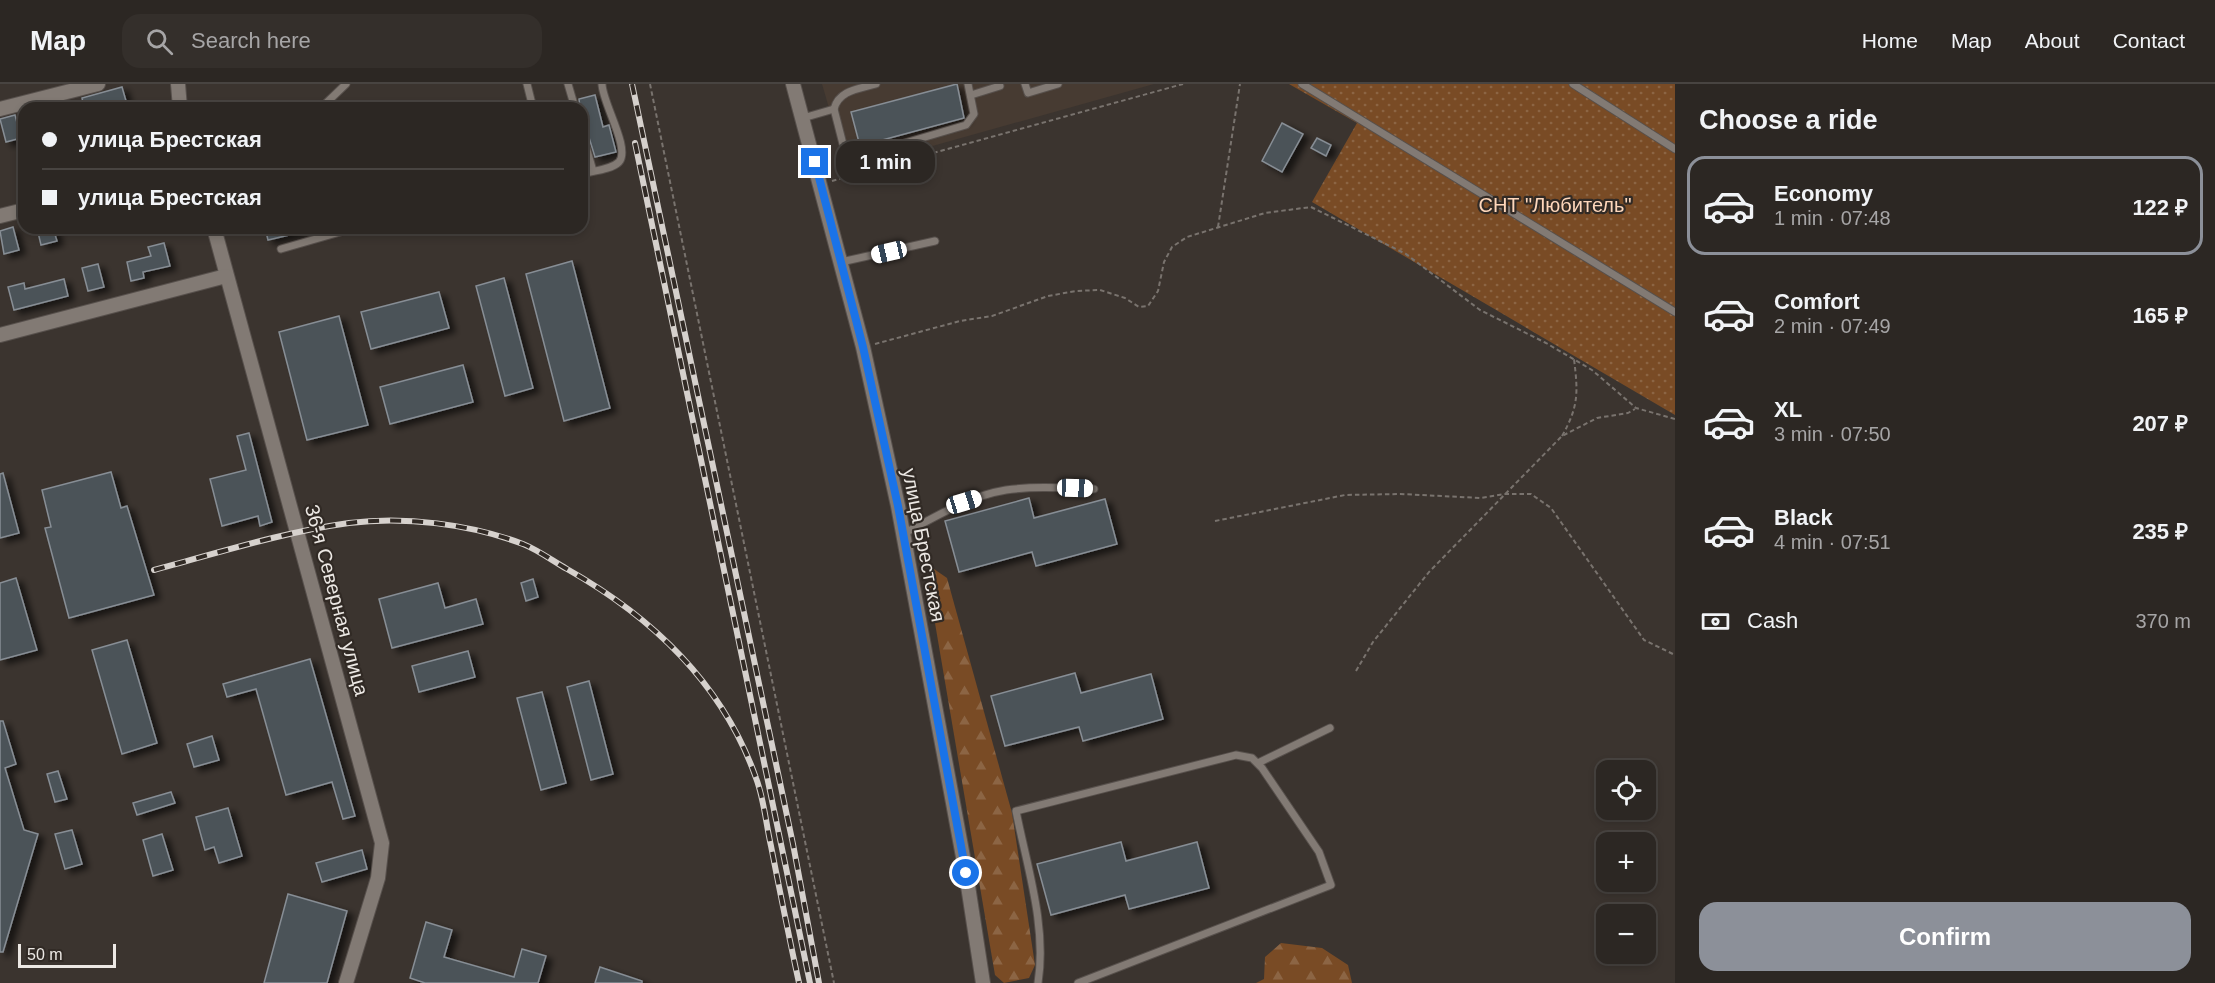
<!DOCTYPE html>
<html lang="en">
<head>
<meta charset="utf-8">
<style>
  :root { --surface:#2c2723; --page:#342f2b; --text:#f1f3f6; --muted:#a6a5a6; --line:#484441; --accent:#8c9099 }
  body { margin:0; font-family:Helvetica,sans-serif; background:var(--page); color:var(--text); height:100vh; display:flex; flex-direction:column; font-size:22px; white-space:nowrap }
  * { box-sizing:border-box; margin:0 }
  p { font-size:20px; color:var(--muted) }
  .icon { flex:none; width:33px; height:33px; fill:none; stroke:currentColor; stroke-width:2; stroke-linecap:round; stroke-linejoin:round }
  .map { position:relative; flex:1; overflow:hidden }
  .sheet { display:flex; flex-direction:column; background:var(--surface); width:540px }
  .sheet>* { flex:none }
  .top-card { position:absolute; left:18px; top:18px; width:570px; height:132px; border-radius:18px; box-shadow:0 3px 9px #0003,0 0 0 2px var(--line); display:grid; align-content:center; height:132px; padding:0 24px; background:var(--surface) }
  .controls { position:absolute; left:1596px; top:676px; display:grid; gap:12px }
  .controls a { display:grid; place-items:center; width:60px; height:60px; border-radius:12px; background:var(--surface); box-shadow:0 3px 9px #0003,0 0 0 2px var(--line); font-size:30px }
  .scale { position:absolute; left:18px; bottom:15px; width:98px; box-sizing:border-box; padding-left:6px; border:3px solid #ece8e4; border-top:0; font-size:16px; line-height:21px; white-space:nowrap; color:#ece8e4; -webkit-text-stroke:4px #312a25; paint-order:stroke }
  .end { position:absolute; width:27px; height:27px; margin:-14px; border:8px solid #1a73e8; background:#fff; box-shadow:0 0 0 3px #fff }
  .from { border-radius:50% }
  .bubble { position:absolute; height:42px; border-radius:18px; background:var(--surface); box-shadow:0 3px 9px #0003,0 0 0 2px var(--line); font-size:20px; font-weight:600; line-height:42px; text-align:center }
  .car { position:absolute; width:18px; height:36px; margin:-18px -9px; border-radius:8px; box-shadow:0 0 4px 2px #0007; background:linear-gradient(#fff 24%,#345 0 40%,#fff 0 76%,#345 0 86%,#fff 0) }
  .top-card b { display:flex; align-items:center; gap:21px; height:57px; font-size:22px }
  .top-card b+b { border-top:2px solid var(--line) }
  .top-card i { width:15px; height:15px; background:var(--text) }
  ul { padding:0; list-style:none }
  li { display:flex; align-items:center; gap:18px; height:99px; margin:0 12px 9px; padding:0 12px; border:3px solid transparent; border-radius:18px }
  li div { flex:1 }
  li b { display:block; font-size:22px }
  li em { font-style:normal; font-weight:600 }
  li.active { border-color:var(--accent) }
  li>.icon { width:54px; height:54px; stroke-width:1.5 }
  h2 { padding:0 24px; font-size:27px; line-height:72px }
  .pay { display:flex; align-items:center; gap:15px; height:66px; padding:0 24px; font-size:22px }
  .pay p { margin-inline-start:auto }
  .action { display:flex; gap:12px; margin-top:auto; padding:12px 24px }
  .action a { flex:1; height:69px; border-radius:18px; background:var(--accent); color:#fff; font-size:24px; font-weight:600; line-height:69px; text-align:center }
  header { display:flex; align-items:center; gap:36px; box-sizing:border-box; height:84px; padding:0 30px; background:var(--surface); border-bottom:2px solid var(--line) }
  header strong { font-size:28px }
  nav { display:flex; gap:33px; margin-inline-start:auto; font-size:21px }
  .search { width:420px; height:54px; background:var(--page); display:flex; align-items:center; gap:15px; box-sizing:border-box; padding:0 21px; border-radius:18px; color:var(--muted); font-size:22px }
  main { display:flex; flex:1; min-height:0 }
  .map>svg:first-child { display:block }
  .built { fill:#473b32 }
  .forest { fill:url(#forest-firs) }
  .park { fill:url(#park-dots) }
  .building { fill:#4c5359; stroke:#878e95; stroke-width:1.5; filter:url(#shadow) }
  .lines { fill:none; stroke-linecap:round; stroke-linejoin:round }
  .lane-casing { stroke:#57504c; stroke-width:9 }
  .street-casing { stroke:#57504c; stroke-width:16 }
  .path { stroke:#79736e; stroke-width:2; stroke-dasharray:4.5 3; stroke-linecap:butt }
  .lane { stroke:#827a74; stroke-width:7 }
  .street { stroke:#827a74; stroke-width:14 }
  .rail-casing { stroke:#d6d1cd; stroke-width:6 }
  .rail { stroke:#312a25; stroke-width:4; stroke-dasharray:11; stroke-linecap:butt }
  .route { stroke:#1a73e8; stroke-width:8 }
  .labels { text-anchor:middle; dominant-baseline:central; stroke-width:4.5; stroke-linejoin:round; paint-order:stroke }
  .park-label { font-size:20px; fill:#fed7bb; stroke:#312a25 }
  .street-label { font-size:20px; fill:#ece8e4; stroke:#312a25 }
</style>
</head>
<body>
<header>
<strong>Map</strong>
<div class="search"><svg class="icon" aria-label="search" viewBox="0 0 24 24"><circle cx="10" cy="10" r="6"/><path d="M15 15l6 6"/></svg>Search here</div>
<nav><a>Home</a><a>Map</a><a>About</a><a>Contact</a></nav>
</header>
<main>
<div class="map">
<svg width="1675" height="899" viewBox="0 0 1675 899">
  <defs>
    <pattern id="forest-firs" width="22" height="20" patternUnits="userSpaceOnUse" patternTransform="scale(1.5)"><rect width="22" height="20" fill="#794b25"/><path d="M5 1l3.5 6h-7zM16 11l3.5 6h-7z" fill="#8c6544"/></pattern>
    <pattern id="park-dots" width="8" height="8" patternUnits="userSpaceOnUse" patternTransform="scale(1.5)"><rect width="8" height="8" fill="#794b25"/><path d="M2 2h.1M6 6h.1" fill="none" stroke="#8c6544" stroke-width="1.8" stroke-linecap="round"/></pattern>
    <filter id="shadow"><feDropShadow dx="6" dy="4" stdDeviation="3" flood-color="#0009"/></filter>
  </defs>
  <rect width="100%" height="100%" fill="#3b342f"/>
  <polygon class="built" points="822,0 1154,0 847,86"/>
  <g class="forest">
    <polygon points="934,485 947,494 1012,729 1035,881 1029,894 1004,899 995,891 928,498"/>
    <polygon points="1281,859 1322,864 1348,881 1352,899 1256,899 1264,895 1265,873"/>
  </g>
  <polygon class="park" points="1289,0 1675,0 1675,331 1312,118 1357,39"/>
  <g class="building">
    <polygon points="957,0 964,34 860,62 851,28"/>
    <polygon points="122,3 128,24 84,24 82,14"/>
    <polygon points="595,11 603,43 609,41 616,68 595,73 587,47 582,43 579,15"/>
    <polygon points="15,31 21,54 6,58 0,35"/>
    <polygon points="1282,39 1303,50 1282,88 1262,77"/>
    <polygon points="1317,54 1331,61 1326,72 1311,64"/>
    <polygon points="13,143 19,166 4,170 0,147"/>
    <polygon points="37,144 53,144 57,157 41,161"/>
    <polygon points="265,144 301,144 302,148 268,156"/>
    <polygon points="164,159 170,182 143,188 144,194 131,197 127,178 151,172 148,163"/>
    <polygon points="572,177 610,324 564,337 526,190"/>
    <polygon points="98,180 104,203 88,207 82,184"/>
    <polygon points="504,194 533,304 505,312 476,202"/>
    <polygon points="64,195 68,212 14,226 8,203 24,199 25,205"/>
    <polygon points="439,208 449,244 371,265 361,228"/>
    <polygon points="339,232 368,341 307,356 279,248"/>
    <polygon points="463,281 473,318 390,340 380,303"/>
    <polygon points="249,349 272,438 260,442 258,432 222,442 210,395 246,386 237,352"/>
    <polygon points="111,388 121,424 127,422 154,511 69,534 45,444 51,443 42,406"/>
    <polygon points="3,389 19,449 0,454 0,390"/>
    <polygon points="1029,414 1034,434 1105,415 1117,460 1036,482 1032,468 959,488 945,437"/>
    <polygon points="16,494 37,566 0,576 0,499"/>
    <polygon points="533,495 538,513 526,517 521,499"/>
    <polygon points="438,499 445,524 476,515 483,540 392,564 379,515"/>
    <polygon points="127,556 157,659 122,670 92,566"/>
    <polygon points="468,567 475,593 419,608 412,582"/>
    <polygon points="310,575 355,732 343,735 332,698 286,711 256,605 227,613 223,600"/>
    <polygon points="1075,589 1081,609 1151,590 1163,635 1083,657 1079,643 1005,662 991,612"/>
    <polygon points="589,597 613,690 591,696 567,603"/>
    <polygon points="542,608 566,699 541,706 517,614"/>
    <polygon points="0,637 3,637 16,680 5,684 24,746 38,750 3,868 0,868"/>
    <polygon points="212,652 219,676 194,683 187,660"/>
    <polygon points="58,687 67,715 55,718 47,690"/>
    <polygon points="171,708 175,719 137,731 133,719"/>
    <polygon points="228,724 242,772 219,779 214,763 205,766 196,733"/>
    <polygon points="72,746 82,780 65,785 55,750"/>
    <polygon points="162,750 173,786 153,792 143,756"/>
    <polygon points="1121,758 1126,777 1197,758 1209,804 1129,825 1125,811 1051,831 1037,780"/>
    <polygon points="362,766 367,785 322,798 316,779"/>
    <polygon points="288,810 347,827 327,899 264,899"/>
    <polygon points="426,838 452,846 444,873 514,893 522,865 546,872 538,899 425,899 410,894"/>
    <polygon points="600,883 642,897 642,899 595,899"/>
  </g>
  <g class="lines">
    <defs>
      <g id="lane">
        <polyline points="527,0 533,24"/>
        <polyline points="568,0 575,24"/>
        <path d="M 876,0 C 859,5 839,6 834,25 L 845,68 L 854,74 L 966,41 L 974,30 L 968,0"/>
        <polyline points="1025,0 1028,9 1058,0"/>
        <polyline points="1302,0 1675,228"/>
        <polyline points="1573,0 1675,65"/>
        <polyline points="971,11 1000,2 999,0"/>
        <polyline points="321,24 346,0"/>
        <polyline points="803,34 834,25"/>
        <polyline points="582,49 593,87"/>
        <path d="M 582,90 C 592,87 611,86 619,78 C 631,65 602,18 602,0"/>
        <polyline points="281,165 354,144"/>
        <polyline points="841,178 935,157"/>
        <path d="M 903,450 C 935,433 969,412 1006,406 C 1035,402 1065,404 1094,405"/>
        <polyline points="1258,679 1330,644"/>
        <path d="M 1038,899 C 1047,842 1027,783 1016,727 L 1236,671 L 1252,674 L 1262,684 L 1319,768 L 1331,801 L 1078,899"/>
      </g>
      <g id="street">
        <polyline points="178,0 180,24"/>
        <polyline points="793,0 863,263 898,422 966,789 983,899"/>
        <polyline points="0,25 98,0"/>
        <polyline points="0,132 24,126"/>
        <polyline points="214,144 382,759 378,794 346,899"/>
        <polyline points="0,251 226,192"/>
      </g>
    </defs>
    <use href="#lane" class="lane-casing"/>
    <use href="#street" class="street-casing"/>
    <g class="path">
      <polyline points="650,0 834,899"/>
      <polyline points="832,97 1183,0"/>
      <polyline points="1218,143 1240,0"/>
      <polyline points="875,260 960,237 992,232 1048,212 1076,207 1100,206 1125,214 1139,223 1148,222 1158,207 1164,178 1172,163 1187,153 1265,129 1311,123 1406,170 1480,226 1546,259 1592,286 1636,324 1675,335"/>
      <path d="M 1562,352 C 1579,322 1578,308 1574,275"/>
      <polyline points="1215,437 1345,411 1400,410 1481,414 1504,410 1531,410 1551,424 1644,556 1675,571"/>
      <polyline points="1356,587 1373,558 1429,488 1562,352 1597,334 1628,329 1635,325"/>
    </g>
    <use href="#lane" class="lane"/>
    <use href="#street" class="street"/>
    <defs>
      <g id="rail">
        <polyline points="632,0 793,760 819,899"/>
        <polyline points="635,59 810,899"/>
        <path d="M 154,486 C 218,469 283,448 349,439 C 405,432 470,440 523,460 C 538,466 553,477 567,485 C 652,533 723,600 756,694 C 764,715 766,740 771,762 C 780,808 789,853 799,899"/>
      </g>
    </defs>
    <use href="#rail" class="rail-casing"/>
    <use href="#rail" class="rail"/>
  </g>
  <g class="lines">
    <polyline class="route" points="815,78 863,263 898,422 966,789"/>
  </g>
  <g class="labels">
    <g class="park-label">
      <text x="1555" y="121">СНТ "Любитель"</text>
    </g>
    <g class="street-label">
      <text transform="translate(924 461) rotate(79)">улица Брестская</text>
      <text transform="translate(337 516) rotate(75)">36-я Северная улица</text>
    </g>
  </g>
</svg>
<div class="controls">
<a><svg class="icon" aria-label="locate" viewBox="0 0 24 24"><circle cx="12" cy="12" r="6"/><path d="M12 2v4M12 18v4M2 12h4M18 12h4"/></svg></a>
<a>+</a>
<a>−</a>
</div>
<div class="scale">50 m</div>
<i class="end from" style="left:966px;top:789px"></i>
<i class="end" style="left:815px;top:78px"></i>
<div class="bubble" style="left:836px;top:57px;width:99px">1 min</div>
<i class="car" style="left:889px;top:168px;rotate:257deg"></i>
<i class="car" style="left:1075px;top:404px;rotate:92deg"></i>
<i class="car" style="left:964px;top:418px;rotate:73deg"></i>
<div class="top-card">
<b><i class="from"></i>улица Брестская</b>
<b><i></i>улица Брестская</b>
</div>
</div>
<section class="sheet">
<h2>Choose a ride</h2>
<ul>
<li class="active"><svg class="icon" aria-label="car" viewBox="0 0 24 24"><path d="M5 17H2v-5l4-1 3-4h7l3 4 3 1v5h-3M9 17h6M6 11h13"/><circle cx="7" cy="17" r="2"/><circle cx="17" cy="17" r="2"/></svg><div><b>Economy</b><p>1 min · 07:48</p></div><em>122 ₽</em></li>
<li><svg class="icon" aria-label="car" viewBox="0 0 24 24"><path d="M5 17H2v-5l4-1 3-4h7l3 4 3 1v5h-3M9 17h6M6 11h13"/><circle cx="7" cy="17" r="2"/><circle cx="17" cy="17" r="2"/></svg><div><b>Comfort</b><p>2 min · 07:49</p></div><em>165 ₽</em></li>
<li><svg class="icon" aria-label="car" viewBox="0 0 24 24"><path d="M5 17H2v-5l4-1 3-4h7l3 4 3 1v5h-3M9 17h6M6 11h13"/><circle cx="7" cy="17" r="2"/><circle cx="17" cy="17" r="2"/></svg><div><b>XL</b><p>3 min · 07:50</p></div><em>207 ₽</em></li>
<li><svg class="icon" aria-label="car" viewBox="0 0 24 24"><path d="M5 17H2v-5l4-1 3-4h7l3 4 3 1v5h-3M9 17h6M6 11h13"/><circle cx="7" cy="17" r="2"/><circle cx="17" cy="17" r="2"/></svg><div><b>Black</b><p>4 min · 07:51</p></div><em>235 ₽</em></li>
</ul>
<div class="pay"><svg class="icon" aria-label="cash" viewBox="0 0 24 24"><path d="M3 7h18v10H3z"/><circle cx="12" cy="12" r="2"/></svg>Cash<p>370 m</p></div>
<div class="action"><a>Confirm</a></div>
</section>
</main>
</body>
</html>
